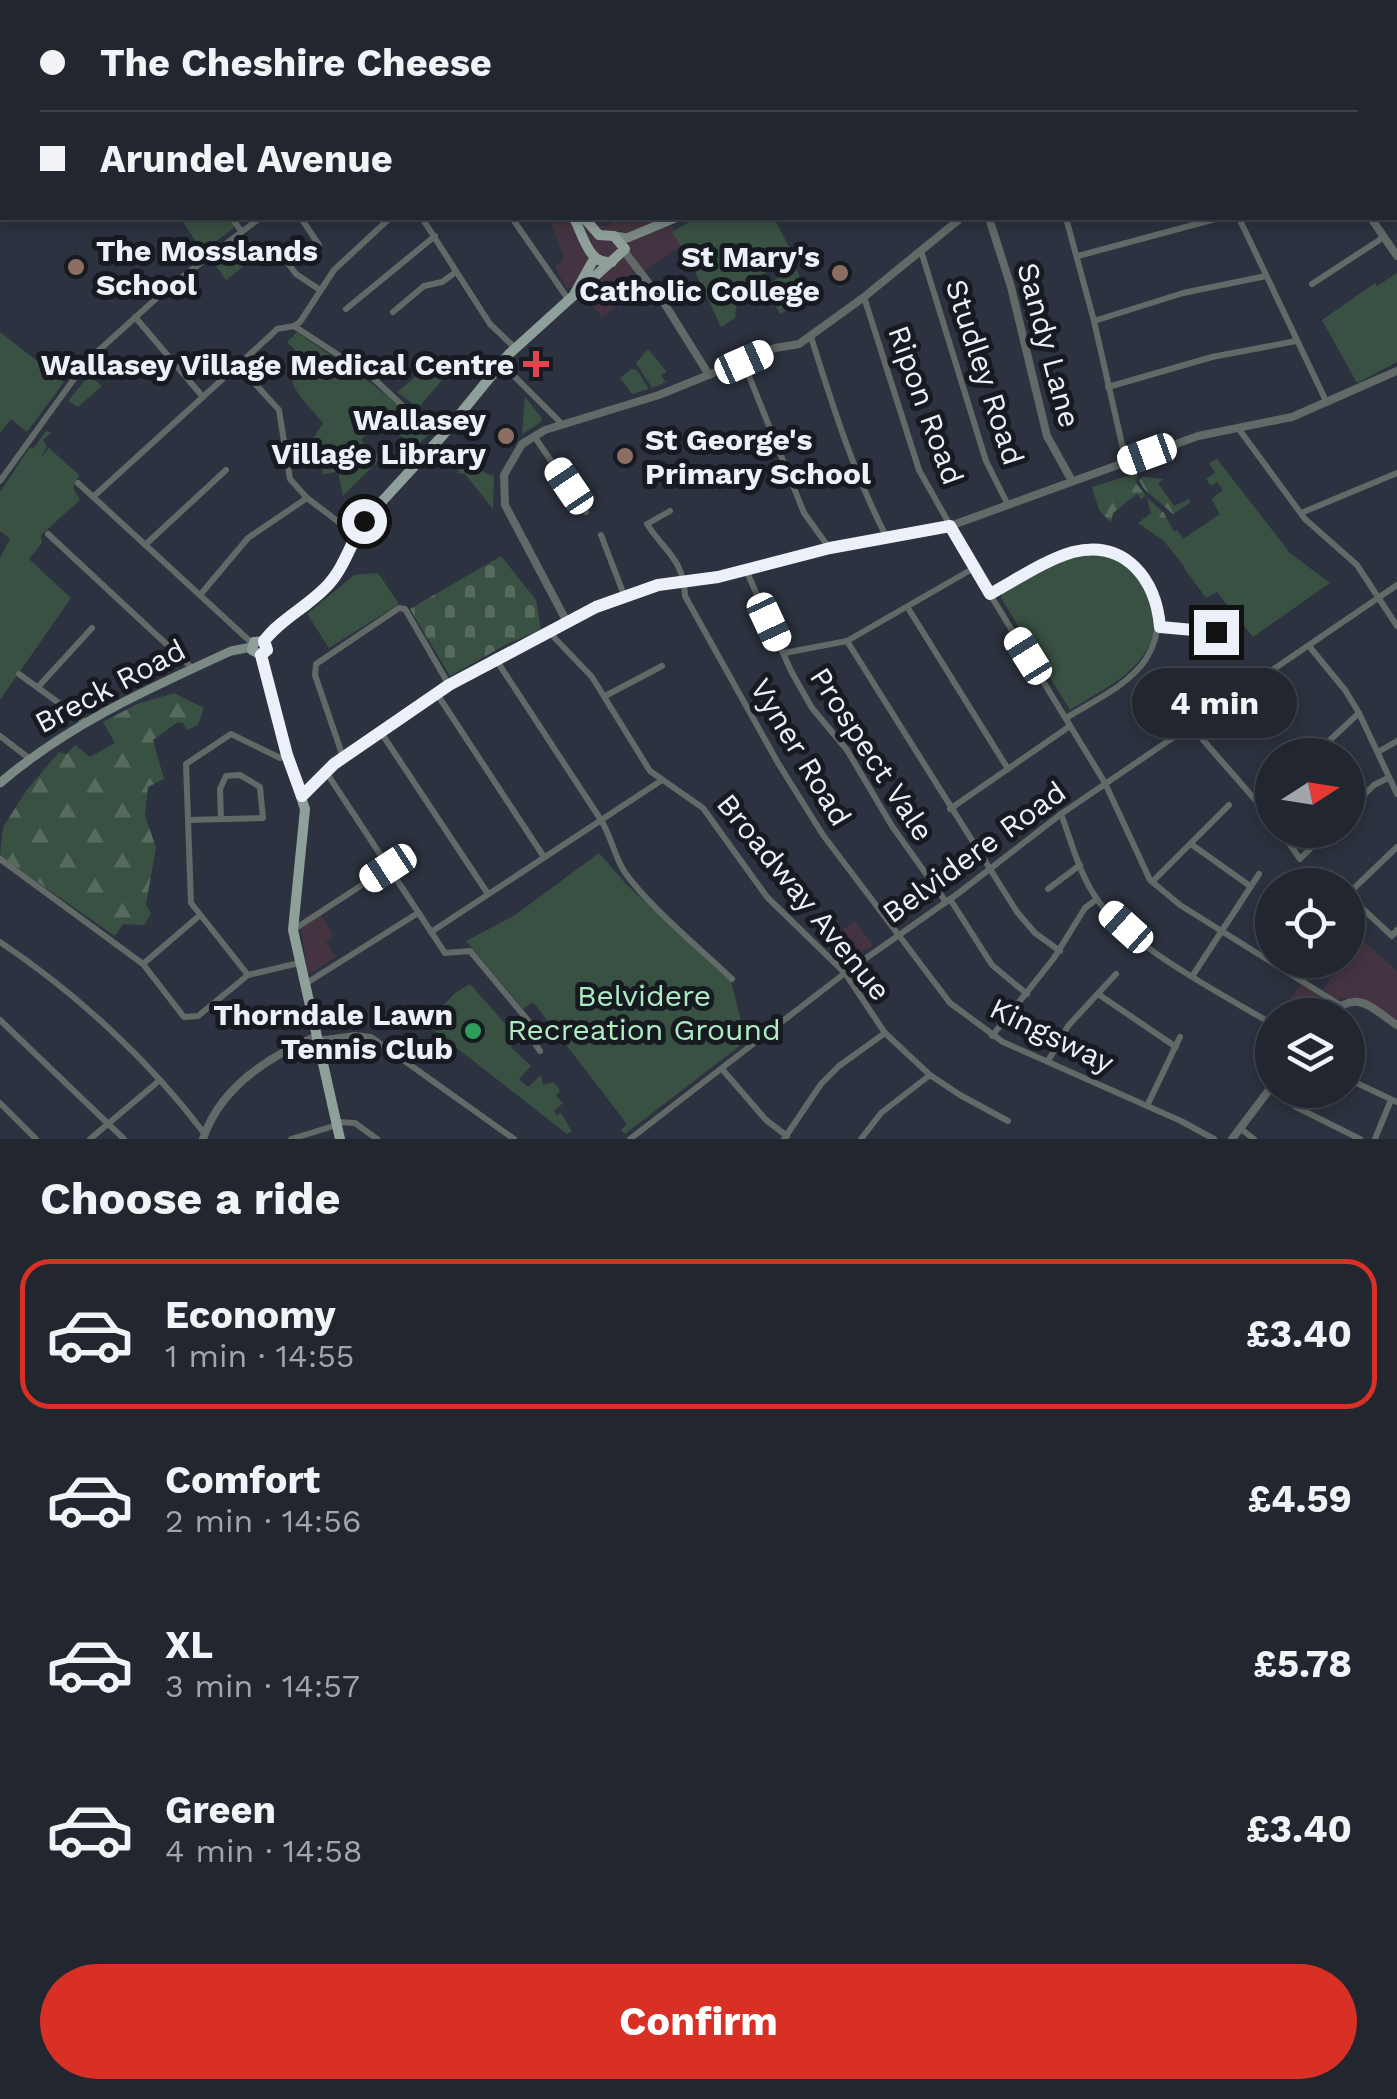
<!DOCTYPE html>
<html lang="en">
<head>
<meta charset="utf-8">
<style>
  :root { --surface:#21262f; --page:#2d323b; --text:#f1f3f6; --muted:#a2a5aa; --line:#3e434b; --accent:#d93025 }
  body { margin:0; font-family:"Work Sans",sans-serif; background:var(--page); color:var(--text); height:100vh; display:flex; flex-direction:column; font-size:38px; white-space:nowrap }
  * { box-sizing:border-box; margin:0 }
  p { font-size:32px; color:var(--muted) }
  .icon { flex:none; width:55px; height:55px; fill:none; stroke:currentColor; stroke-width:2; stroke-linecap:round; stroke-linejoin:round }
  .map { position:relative; height:1139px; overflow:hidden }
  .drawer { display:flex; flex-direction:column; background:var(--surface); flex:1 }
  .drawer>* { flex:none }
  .guide { position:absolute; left:0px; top:0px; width:1398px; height:220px; box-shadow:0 5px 15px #0003,0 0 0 2px var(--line); display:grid; align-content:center; height:220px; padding:0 40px; background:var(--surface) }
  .needle { width:65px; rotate:78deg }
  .buttons { position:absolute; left:1255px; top:738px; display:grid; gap:20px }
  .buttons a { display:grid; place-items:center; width:110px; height:110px; border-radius:50%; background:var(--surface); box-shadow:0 5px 15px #0003,0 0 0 2px var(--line); font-size:50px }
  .end { position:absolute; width:45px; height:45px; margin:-22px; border:12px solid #ecf0f8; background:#111; box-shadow:0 0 0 5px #111 }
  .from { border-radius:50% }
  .bubble { position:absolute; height:70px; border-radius:35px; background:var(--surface); box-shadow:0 5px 15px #0003,0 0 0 2px var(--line); font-size:32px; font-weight:700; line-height:70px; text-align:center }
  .car { position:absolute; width:30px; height:60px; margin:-30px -15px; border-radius:12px; box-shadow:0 0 8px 2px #0007; background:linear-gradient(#fff 24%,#345 0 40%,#fff 0 76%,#345 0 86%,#fff 0) }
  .guide b { display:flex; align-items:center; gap:35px; height:95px; font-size:38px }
  .guide b+b { border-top:2px solid var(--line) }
  .guide i { width:25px; height:25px; background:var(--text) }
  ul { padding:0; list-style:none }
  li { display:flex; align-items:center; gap:30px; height:150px; margin:0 20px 15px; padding:0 20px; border:5px solid transparent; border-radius:30px }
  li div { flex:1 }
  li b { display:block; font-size:38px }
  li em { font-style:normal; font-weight:700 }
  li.active { border-color:var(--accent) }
  li>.icon { width:90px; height:90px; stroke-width:1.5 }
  h2 { padding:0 40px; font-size:45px; line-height:120px }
  .button { display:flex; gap:20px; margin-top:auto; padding:20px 40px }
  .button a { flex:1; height:115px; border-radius:60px; background:var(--accent); color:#fff; font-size:40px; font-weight:700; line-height:115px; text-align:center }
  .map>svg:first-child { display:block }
  .commercial { fill:#443441 }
  .green { fill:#395142 }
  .forest { fill:url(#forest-firs) }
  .cemetery { fill:url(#cemetery-stones) }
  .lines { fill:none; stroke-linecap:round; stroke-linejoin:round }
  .stream { stroke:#46777a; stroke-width:2.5 }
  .minor { stroke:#616a67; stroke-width:6 }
  .tertiary { stroke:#616a67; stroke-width:8 }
  .secondary { stroke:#7b8984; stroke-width:9 }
  .primary { stroke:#8fa09b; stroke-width:10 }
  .rail-casing { stroke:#d5dae2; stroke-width:6 }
  .rail { stroke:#171a20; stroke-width:2.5; stroke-dasharray:8; stroke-linecap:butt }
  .route { stroke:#ecf0f8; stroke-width:12 }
  .education-dot { fill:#8d6e63; stroke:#171a20; stroke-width:4 }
  .health-dot { fill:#e0444e; stroke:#171a20; stroke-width:4 }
  .leisure-dot { fill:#2e9e5b; stroke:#171a20; stroke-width:4 }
  .labels { text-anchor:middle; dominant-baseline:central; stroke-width:10; stroke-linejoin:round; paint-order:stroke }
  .poi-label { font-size:30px; font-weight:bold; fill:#ecf0f8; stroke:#171a20; text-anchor:end }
  .street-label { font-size:30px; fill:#ecf0f8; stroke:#171a20 }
  .park-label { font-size:30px; fill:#adebc3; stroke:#171a20 }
</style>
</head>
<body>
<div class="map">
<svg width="1397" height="1139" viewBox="0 0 1397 1139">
  <defs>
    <pattern id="forest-firs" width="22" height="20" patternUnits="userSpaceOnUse" patternTransform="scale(2.5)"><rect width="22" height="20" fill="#395142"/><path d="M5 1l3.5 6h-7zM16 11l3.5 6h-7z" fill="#566a5e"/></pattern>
    <pattern id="cemetery-stones" width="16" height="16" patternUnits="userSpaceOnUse" patternTransform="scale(2.5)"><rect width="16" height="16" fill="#395142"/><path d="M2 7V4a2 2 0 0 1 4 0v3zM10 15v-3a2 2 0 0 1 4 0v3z" fill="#566a5e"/></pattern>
  </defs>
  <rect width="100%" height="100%" fill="#2c323f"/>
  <g class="commercial">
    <polygon points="549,218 592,218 598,225 605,227 618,218 668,218 681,246 639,275 646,285 602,317 574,285 567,289 555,267 563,260 563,255"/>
    <polygon points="321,915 334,937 326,942 336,957 308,975 301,929"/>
    <polygon points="854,921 873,945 850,959 828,942"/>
    <polygon points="1359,937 1397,971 1397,1019 1362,998 1339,999 1326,1005 1319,1015 1279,1015 1301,984 1319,996 1343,960 1348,960 1348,954"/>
  </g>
  <g class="green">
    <polygon points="0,0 273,0 275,2 2,2 0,154"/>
    <polygon points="180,218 230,218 235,227 203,251"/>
    <polygon points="696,218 774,218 789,247 778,254 793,255 738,290 735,318 721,327 688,257 672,232"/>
    <polygon points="246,235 260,254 226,280 212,261"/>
    <polygon points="796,269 811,298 780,314 765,285"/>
    <polygon points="1397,273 1397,362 1357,383 1322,320 1375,283 1377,286"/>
    <polygon points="0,332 64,382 27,432 11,419 0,433"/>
    <path d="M 297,332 L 375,386 L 430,433 L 415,448 L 392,428 L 377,424 L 361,440 L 381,458 L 343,496 L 338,472 L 323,474 L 319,451 L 304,453 L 323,423 C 301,396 282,385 295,350 L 287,342 Z"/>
    <polygon points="648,349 667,372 661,375 666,382 652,388 636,363"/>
    <polygon points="429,365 444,378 418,408 397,392"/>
    <polygon points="631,369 637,370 649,389 632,394 620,378"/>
    <polygon points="89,375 102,386 78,407 68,401"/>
    <polygon points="525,397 542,418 540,423 522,434"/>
    <polygon points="46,431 52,432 43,440 47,446 41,458 49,448 79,475 73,488 80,500 41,535 42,543 29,559 71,598 0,700 0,558 10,539 0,531 0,492 30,447 33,449"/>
    <polygon points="469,458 485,473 494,476 493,509 465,474 458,473 457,459"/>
    <polygon points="1217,459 1290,553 1330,583 1253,637 1217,592 1206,598 1184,568 1193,560 1180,541 1220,514 1211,499 1223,490 1217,482 1211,486 1206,479 1215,473 1209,463"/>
    <path d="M 1092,553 C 1147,561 1177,615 1139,661 C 1122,682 1093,695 1070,710 L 1001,598 L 1003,591 C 1032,576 1060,556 1092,553 Z"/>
    <polygon points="378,573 399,604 329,648 307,614 354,575"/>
    <polygon points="599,853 626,884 731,981 746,1041 625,1134 621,1130 627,1124 533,1002 523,1009 466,941 515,915"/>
    <polygon points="470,984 517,1037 511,1047 531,1066 519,1079 528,1087 541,1075 543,1085 553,1082 560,1090 556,1096 563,1103 554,1111 557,1115 561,1113 572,1131 567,1134 426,1024 455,993"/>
  </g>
  <g class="forest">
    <polygon points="1138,473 1136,483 1146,496 1141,499 1137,494 1113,513 1111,523 1099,510 1092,487"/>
    <polygon points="1143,477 1163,479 1158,483 1174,506 1189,499 1190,503 1173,514 1144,489 1139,480"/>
    <polygon points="1147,498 1164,513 1174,532 1177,530 1183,538 1181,541 1200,569 1191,575 1164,541 1138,523 1151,513"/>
    <polygon points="174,693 204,708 198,725 187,730 183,723 178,722 153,740 164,779 148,787 145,816 156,847 146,904 151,914 144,925 123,924 115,936 0,856 3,827 26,791 59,752 67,754 75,745 90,757 115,743 103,722 137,704"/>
  </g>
  <polygon class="cemetery" points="501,556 536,600 541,630 507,644 450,676 410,609"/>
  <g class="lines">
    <polyline class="stream" points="0,139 2,137"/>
    <g class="minor">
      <polyline points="612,0 613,2"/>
      <polyline points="734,0 738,2"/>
      <polyline points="917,0 918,2"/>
      <polyline points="964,0 966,2"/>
      <polyline points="1096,0 1097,2"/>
      <polyline points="557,2 564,0"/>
      <polyline points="685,2 690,0"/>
      <polyline points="771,2 774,0"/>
      <polyline points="1301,2 1305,0"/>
      <polyline points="1395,88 1397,87"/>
      <polyline points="1395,206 1397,205"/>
      <polyline points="232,218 241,231"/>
      <polyline points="301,218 319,245"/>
      <polyline points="422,218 490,324 515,348"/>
      <polyline points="512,218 568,299"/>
      <polyline points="1066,218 1094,321 1126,462"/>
      <polyline points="1239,218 1327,403"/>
      <polyline points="921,251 986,461 1008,505"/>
      <polyline points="281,254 296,274 320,290"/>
      <polyline points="1078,256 1219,218"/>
      <polyline points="1312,284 1384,237"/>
      <polyline points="864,297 919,470 974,568 1105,783 1150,880 1180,905 1340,1005"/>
      <polyline points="346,309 435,236"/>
      <polyline points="393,312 424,286 442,282 456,272"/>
      <polyline points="135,317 203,397"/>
      <polyline points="1094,321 1183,293 1266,276"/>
      <polyline points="294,326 300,322 334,270 390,218"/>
      <path d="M 811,337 C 833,407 854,474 887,538"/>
      <polyline points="743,361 804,513 830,549"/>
      <polyline points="501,363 562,424"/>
      <polyline points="238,365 279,410 290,479 307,498 356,535"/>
      <polyline points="1108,387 1212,357 1296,341"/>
      <polyline points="1238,428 1305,519 1357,565 1397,626"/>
      <polyline points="534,436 586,512"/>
      <polyline points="0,481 87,361 169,287 260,218"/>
      <polyline points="78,483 253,644"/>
      <polyline points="93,497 271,335 277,329 294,326 372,377 405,408 443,435"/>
      <path d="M 670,511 L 647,524 C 664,551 684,559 685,596 L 778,763 L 823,835 L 950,1003 L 1003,1042 L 1181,1121 L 1214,1139"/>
      <polyline points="1301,513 1397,473"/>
      <polyline points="48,534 192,668"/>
      <polyline points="601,535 624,595"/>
      <polyline points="145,545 226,470"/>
      <polyline points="746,570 791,671 812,708 847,750 892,826 946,902"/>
      <path d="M 989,594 C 1017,580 1049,556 1080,551 C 1142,542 1178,608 1146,659 C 1128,686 1093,701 1066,718"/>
      <polyline points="200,595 248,538 307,498"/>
      <polyline points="908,608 1008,769"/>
      <polyline points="1160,627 1215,632"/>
      <polyline points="550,633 592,677 650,771 703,808 767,897 845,973 885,1033 930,1075 960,1095 1008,1121"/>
      <polyline points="847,641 1017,912 1035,933 1060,951"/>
      <polyline points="1309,646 1345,690 1359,713 1397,794"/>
      <polyline points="784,653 847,641 974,568"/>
      <path d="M 495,658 L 601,820 C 611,836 614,855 624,871 C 647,905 701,949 732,979"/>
      <polyline points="19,674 85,722"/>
      <polyline points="38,687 92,628"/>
      <polyline points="437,694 544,857"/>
      <polyline points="605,696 662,666"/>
      <polyline points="1190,725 1272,819"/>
      <polyline points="380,731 488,894"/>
      <polyline points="0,736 30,759"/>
      <polyline points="1378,752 1397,741"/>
      <polyline points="1314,755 1359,713"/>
      <polyline points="343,757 315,675 316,664 399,608 405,609 449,685"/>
      <polyline points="326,772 445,953 470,951 536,1030 536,1045 540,1051"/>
      <polyline points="950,809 1070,726"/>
      <polyline points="1348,811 1374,785 1388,778"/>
      <path d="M 1061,814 C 1071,840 1078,869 1093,893 C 1123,944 1221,993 1272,1024"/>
      <polyline points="188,820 263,818 260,787 240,775 226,776 220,789 221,819"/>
      <polyline points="1280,830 1300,859 1329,830"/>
      <polyline points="1191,844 1250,886"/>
      <polyline points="0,859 143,964 184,1017 198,1016 248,975 299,963"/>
      <polyline points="1152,882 1229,805"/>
      <polyline points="1048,889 1080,865"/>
      <polyline points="1348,894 1397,847"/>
      <polyline points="1348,895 1392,936 1397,930"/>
      <polyline points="950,899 992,965 1027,994"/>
      <polyline points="293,930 388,868"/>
      <polyline points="431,932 662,780"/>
      <path d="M 0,942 C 76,993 149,1060 204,1133"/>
      <polyline points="143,964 199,916"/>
      <polyline points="1290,973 1298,960"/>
      <polyline points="248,975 191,903 186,764 231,734 280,758 287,755"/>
      <polyline points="1193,975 1259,874"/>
      <polyline points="305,984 418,913"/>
      <polyline points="1098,994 1176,1047"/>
      <polyline points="0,1020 124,1139"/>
      <polyline points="992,1036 1054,958 1085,908 1097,899"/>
      <polyline points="318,1040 355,1035 371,1037 514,1139"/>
      <polyline points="1048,1061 1068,1026 1116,974"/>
      <polyline points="722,1069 766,1120 787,1136"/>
      <polyline points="1348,1079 1397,1102"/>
      <polyline points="1275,1090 1296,1107 1360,1139"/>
      <polyline points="0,1103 36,1139"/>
      <polyline points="1147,1106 1180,1037"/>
      <polyline points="337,1122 355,1123 377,1139"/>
      <polyline points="1240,1128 1254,1139"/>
      <polyline points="90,1139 160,1080"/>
      <polyline points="291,1139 337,1125"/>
      <polyline points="630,1139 845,973 956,895 1061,814 1397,585"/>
      <polyline points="784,1139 821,1084 839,1066 885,1033"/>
      <polyline points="861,1139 881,1113 930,1075"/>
      <polyline points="1375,1139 1391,1100"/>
    </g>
    <g class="tertiary">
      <polyline points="1224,0 1226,2"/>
      <polyline points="989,218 1011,287 1047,436 1072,481"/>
      <polyline points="1371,218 1397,256"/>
      <polyline points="624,251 666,306 709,375"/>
      <polyline points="567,622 505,505 504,475 522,444 545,430 659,395 775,348 799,344 864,297 961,218"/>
      <polyline points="302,796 334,764 449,685 495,658 543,637 578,615 624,595 657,585 718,577 830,549 950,526 1198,436 1292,417 1397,371"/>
      <path d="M 1329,1015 C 1358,988 1371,1008 1397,1025"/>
      <path d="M 203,1139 C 220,1087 269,1056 317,1036"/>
      <polyline points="1232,1139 1272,1086"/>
    </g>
    <g class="secondary">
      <polyline points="993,2 997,0"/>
      <polyline points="614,236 627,238 675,218"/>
      <path d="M 0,783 C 69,724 150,688 231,651 L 252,647"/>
    </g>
    <g class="primary">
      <polyline points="473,0 474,2"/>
      <polyline points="485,0 486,2"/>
      <path d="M 574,218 C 583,235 589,266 612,262"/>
      <polyline points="584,218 599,235"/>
      <polyline points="575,293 594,259"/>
      <polyline points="261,655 252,650 254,642 264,641 274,628 306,606 335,578 364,521 443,435 509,354 625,249 614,236 599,235"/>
      <polyline points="261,655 287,755 305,809 293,930 340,1139"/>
    </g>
    <defs>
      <g id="rail">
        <polyline points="377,2 386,0"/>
        <polyline points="0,163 2,161"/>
      </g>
    </defs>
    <use href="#rail" class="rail-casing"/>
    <use href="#rail" class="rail"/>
  </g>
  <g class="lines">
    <path class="route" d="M 364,521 C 350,544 344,570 324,589 C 305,608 280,620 264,641 L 267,650 L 261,655 L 287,755 L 302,796 L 334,764 L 449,685 L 596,607 L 658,585 L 718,577 L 830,548 L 950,526 L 990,594 C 1016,580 1045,560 1073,552 C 1126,539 1156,580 1160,627 L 1216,632"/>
  </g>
  <g class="education-dot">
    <circle cx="76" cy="267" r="10"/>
    <circle cx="840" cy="273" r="10"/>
    <circle cx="506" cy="436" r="10"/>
    <circle cx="625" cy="456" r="10"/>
  </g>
  <path class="health-dot" d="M531 349h10v10h10v10h-10v10h-10v-10h-10v-10h10z"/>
  <circle class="leisure-dot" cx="473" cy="1031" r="10"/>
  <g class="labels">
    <g class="poi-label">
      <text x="96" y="250" text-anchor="start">The Mosslands<tspan x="96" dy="34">School</tspan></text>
      <text x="820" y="256">St Mary's<tspan x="820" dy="34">Catholic College</tspan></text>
      <text x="514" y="364">Wallasey Village Medical Centre</text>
      <text x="486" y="419">Wallasey<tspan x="486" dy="34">Village Library</tspan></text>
      <text x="645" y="439" text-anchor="start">St George's<tspan x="645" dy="34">Primary School</tspan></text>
      <text x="453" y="1014">Thorndale Lawn<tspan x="453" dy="34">Tennis Club</tspan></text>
    </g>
    <g class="street-label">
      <text transform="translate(1049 345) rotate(75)">Sandy Lane</text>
      <text transform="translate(985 372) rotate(72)">Studley Road</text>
      <text transform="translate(926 405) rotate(70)">Ripon Road</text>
      <text transform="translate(110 686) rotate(-28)">Breck Road</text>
      <text transform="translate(801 752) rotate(59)">Vyner Road</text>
      <text transform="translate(872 754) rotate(57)">Prospect Vale</text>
      <text transform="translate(974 852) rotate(-36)">Belvidere Road</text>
      <text transform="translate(804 897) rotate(51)">Broadway Avenue</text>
      <text transform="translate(1052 1035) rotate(26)">Kingsway</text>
    </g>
    <g class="park-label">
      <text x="644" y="995">Belvidere<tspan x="644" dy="34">Recreation Ground</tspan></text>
    </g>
  </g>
</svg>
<div class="buttons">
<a><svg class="needle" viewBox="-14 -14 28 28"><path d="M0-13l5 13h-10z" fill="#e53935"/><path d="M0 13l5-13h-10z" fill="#a2a5aa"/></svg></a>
<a><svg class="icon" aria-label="locate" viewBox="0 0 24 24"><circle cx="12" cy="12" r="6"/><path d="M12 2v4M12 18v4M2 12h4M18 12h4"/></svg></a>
<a><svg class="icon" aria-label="layers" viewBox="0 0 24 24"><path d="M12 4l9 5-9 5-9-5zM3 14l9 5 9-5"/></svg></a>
</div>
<i class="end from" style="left:364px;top:521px"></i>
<i class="end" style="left:1216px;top:632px"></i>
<div class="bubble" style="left:1132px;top:668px;width:165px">4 min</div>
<i class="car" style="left:744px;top:362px;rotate:66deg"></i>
<i class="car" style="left:1147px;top:454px;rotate:250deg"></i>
<i class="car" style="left:569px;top:486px;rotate:326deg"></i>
<i class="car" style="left:769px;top:622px;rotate:155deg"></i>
<i class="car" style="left:1028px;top:656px;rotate:328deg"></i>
<i class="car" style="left:388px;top:868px;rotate:237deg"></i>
<i class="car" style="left:1126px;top:927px;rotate:312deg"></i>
<div class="guide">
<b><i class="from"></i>The Cheshire Cheese</b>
<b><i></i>Arundel Avenue</b>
</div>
</div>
<section class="drawer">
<h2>Choose a ride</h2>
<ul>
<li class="active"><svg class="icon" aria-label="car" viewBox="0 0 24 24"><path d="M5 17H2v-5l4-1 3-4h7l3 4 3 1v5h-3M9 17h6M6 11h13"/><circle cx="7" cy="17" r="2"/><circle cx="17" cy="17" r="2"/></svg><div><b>Economy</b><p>1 min · 14:55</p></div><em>£3.40</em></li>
<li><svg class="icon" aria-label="car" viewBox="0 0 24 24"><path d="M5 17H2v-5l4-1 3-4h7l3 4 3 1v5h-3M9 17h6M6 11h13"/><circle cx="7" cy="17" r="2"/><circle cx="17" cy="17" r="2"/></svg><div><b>Comfort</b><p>2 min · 14:56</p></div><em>£4.59</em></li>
<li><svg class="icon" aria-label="car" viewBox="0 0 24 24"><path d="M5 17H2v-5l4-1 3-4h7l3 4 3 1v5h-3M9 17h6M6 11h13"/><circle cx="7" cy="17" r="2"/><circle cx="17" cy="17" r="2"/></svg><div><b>XL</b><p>3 min · 14:57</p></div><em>£5.78</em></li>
<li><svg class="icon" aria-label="car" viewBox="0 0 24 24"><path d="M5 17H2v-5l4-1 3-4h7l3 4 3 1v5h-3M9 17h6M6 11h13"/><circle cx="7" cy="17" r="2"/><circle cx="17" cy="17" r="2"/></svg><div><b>Green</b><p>4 min · 14:58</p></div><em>£3.40</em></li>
</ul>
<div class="button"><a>Confirm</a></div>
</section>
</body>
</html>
